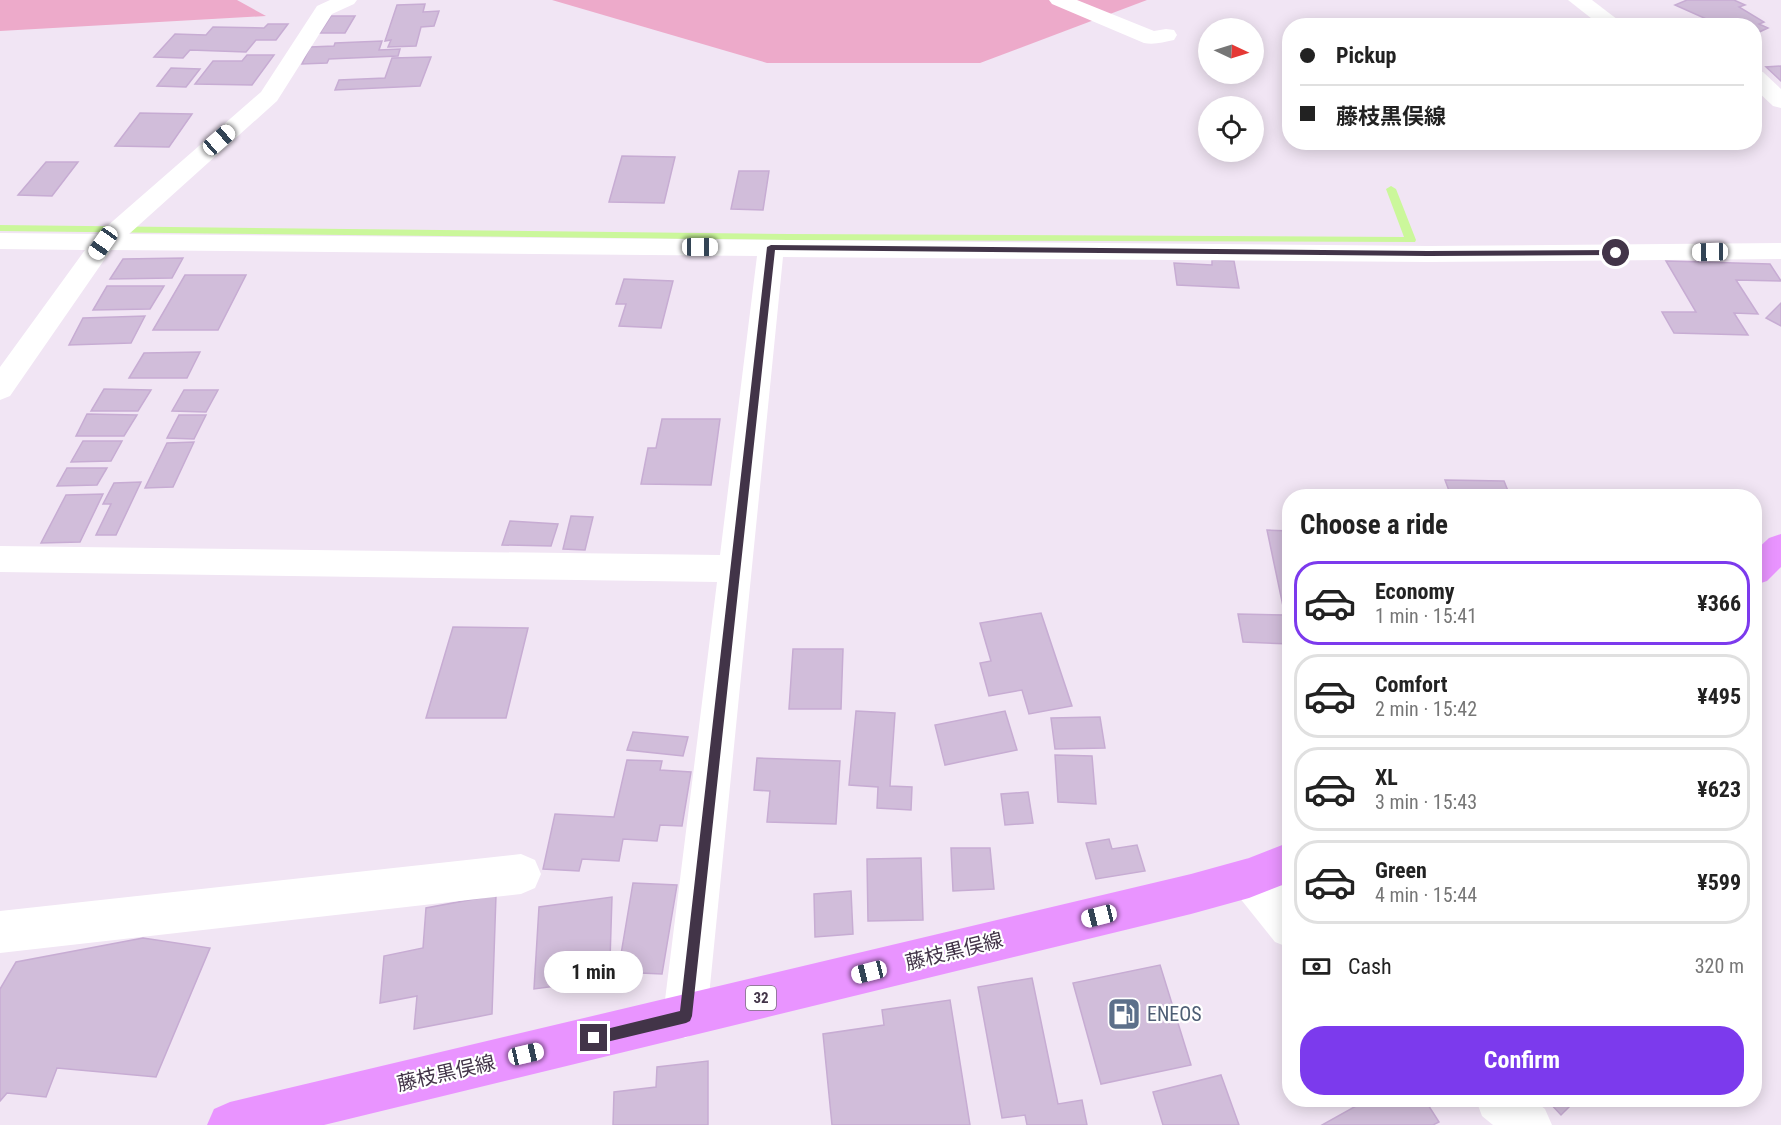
<!DOCTYPE html>
<html lang="en">
<head>
<meta charset="utf-8">
<style>
  :root { --surface:#fff; --page:#f6f6f6; --text:#222; --muted:#767676; --line:#e0e0e0; --accent:#7c3aed }
  body { margin:0; font-family:"Roboto Condensed","Noto Sans JP",sans-serif; background:var(--page); color:var(--text); height:100vh; display:flex; flex-direction:column; font-size:22px; white-space:nowrap }
  * { box-sizing:border-box; margin:0 }
  p { font-size:20px; color:var(--muted) }
  .icon { flex:none; width:33px; height:33px; fill:none; stroke:currentColor; stroke-width:2; stroke-linecap:round; stroke-linejoin:round }
  .map { position:relative; flex:1; overflow:hidden }
  .drawer { position:absolute; left:1282px; top:489px; width:480px; height:618px; display:flex; flex-direction:column; background:var(--surface); border-radius:24px; box-shadow:0 3px 15px #0003 }
  .drawer>* { flex:none }
  .guide { position:absolute; left:1282px; top:18px; width:480px; height:132px; border-radius:24px; box-shadow:0 3px 15px #0003; display:grid; align-content:center; height:132px; padding:0 18px; background:var(--surface) }
  .needle { width:39px; rotate:94deg }
  .fabs { position:absolute; left:1198px; top:18px; display:grid; gap:12px }
  .fabs a { display:grid; place-items:center; width:66px; height:66px; border-radius:50%; background:var(--surface); box-shadow:0 3px 15px #0003; font-size:30px }
  .end { position:absolute; width:27px; height:27px; margin:-14px; border:8px solid #423448; background:#fff; box-shadow:0 0 0 3px #fff }
  .from { border-radius:50% }
  .bubble { position:absolute; height:42px; border-radius:21px; background:var(--surface); box-shadow:0 3px 15px #0003; font-size:20px; font-weight:700; line-height:42px; text-align:center }
  .car { position:absolute; width:18px; height:36px; margin:-18px -9px; border-radius:8px; box-shadow:0 0 4px 2px #0007; background:linear-gradient(#fff 24%,#345 0 40%,#fff 0 76%,#345 0 86%,#fff 0) }
  .guide b { display:flex; align-items:center; gap:21px; height:57px; font-size:22px }
  .guide b+b { border-top:2px solid var(--line) }
  .guide i { width:15px; height:15px; background:var(--text) }
  ul { padding:0; list-style:none }
  li { display:flex; align-items:center; gap:18px; height:84px; margin:0 12px 9px; padding:0 6px; border:3px solid var(--line); border-radius:24px }
  li div { flex:1 }
  li b { display:block; font-size:22px }
  li em { font-style:normal; font-weight:700 }
  li.active { border-color:var(--accent) }
  li>.icon { width:54px; height:54px; stroke-width:1.5 }
  h2 { padding:0 18px; font-size:27px; line-height:72px }
  .pay { display:flex; align-items:center; gap:15px; height:66px; padding:0 18px; font-size:22px }
  .pay p { margin-inline-start:auto }
  .button { display:flex; gap:12px; margin-top:auto; padding:12px 18px }
  .button a { flex:1; height:69px; border-radius:24px; background:var(--accent); color:#fff; font-size:24px; font-weight:700; line-height:69px; text-align:center }
  .map>svg:first-child { display:block }
  .green { fill:#edaaca }
  .lines { fill:none; stroke-linecap:round; stroke-linejoin:round }
  .stream { fill:#cbf79b; fill-rule:evenodd }
  .building { fill:#d1bdda; stroke:#c7acd3; stroke-width:1.5 }
  .minor { fill:#fff; fill-rule:evenodd }
  .major { fill:#e994ff; fill-rule:evenodd }
  .route { fill:#423448 }
  .labels { text-anchor:middle; dominant-baseline:central; stroke-width:4.5; stroke-linejoin:round; paint-order:stroke }
  .shield { fill:#fff; stroke:#7b717f; stroke-width:1.5 }
  .shield-label { font-size:15px; font-weight:bold; fill:#423448 }
  .near-street-label { font-size:20px; fill:#423448; stroke:#fff }
  .near-service-label { font-size:20px; fill:#4e5e75; stroke:#fff; text-anchor:start }
</style>
</head>
<body>
<div class="map">
<svg width="1781" height="1125" viewBox="0 0 1781 1125">
  <rect width="100%" height="100%" fill="#f1e5f4"/>
  <g class="green">
    <polygon points="0,0 237,0 266,16 0,31"/>
    <polygon points="552,0 1147,0 980,63 767,63"/>
  </g>
  <g class="lines">
    <polygon class="stream" points="1391,186 1396,189 1416,240 1415,242 789,240 0,231 0,225 789,234 1404,237 1386,189"/>
  </g>
  <g class="building">
    <polygon points="1687,0 1734,0 1745,5 1739,7 1764,22 1759,24 1768,28 1755,34 1755,26 1722,26 1675,5"/>
    <polygon points="425,4 423,12 439,11 434,26 421,27 416,46 388,47 391,40 385,41 397,5"/>
    <polygon points="331,16 355,16 345,33 320,33"/>
    <polygon points="268,24 288,24 276,40 256,40 246,52 190,50 183,58 154,57 175,34 206,35 213,27 264,28"/>
    <polygon points="382,41 379,50 400,49 398,56 329,59 327,63 302,64 310,47 334,46 335,43"/>
    <polygon points="247,55 274,55 252,85 195,84 213,61 242,61"/>
    <polygon points="431,57 420,86 335,90 339,80 385,78 392,58"/>
    <polygon points="1781,66 1781,81 1766,67"/>
    <polygon points="171,68 200,69 186,87 157,86"/>
    <polygon points="140,113 192,114 169,147 115,146"/>
    <polygon points="622,156 675,157 664,203 609,202"/>
    <polygon points="46,162 78,162 52,196 18,195"/>
    <polygon points="739,171 769,171 763,210 731,209"/>
    <polygon points="183,258 172,278 110,279 123,259"/>
    <polygon points="1212,260 1234,261 1239,288 1177,285 1174,263 1212,265"/>
    <polygon points="1666,261 1770,264 1781,281 1736,280 1758,314 1734,313 1748,335 1674,333 1662,312 1696,312"/>
    <polygon points="185,275 246,275 218,330 153,330"/>
    <polygon points="624,279 673,281 661,328 619,326 626,304 616,304"/>
    <polygon points="107,286 164,286 150,309 93,310"/>
    <polygon points="1781,303 1781,326 1766,318"/>
    <polygon points="145,316 131,343 69,345 83,318"/>
    <polygon points="200,352 187,378 129,378 144,353"/>
    <polygon points="104,389 151,390 138,411 91,411"/>
    <polygon points="184,390 218,390 206,412 172,411"/>
    <polygon points="87,414 137,415 124,436 76,436"/>
    <polygon points="179,415 206,415 194,439 167,438"/>
    <polygon points="662,419 720,419 711,485 641,484 648,448 656,448"/>
    <polygon points="83,441 122,441 111,461 71,462"/>
    <polygon points="194,442 173,487 145,488 167,443"/>
    <polygon points="67,468 107,468 97,485 57,486"/>
    <polygon points="1445,480 1504,481 1510,496 1451,496"/>
    <polygon points="141,482 116,535 96,535 111,504 103,504 114,483"/>
    <polygon points="103,494 80,542 41,543 66,495"/>
    <polygon points="571,516 593,517 585,550 563,549"/>
    <polygon points="510,521 558,524 551,546 502,545"/>
    <polygon points="1267,530 1290,531 1290,607 1283,606"/>
    <polygon points="1041,613 1072,706 1029,714 1022,690 989,696 980,663 991,661 980,623"/>
    <polygon points="1238,614 1285,615 1290,644 1243,642"/>
    <polygon points="453,627 528,628 506,718 426,718"/>
    <polygon points="793,649 843,649 841,709 789,709"/>
    <polygon points="856,711 895,713 890,786 912,787 911,810 877,808 878,787 849,785"/>
    <polygon points="1005,711 1017,750 945,765 935,725"/>
    <polygon points="1100,717 1105,748 1055,749 1051,718"/>
    <polygon points="633,732 688,737 683,756 627,750"/>
    <polygon points="1055,755 1092,756 1096,804 1058,802"/>
    <polygon points="757,758 840,761 836,824 767,822 770,791 754,790"/>
    <polygon points="627,760 662,761 660,770 691,772 682,826 660,825 657,841 623,839 619,861 582,859 579,871 543,869 555,814 614,817"/>
    <polygon points="1028,792 1033,823 1005,825 1001,794"/>
    <polygon points="1109,839 1112,849 1137,845 1145,871 1096,879 1086,843"/>
    <polygon points="951,848 990,848 994,889 953,891"/>
    <polygon points="921,858 923,920 868,921 867,859"/>
    <polygon points="633,883 677,885 662,974 618,972"/>
    <polygon points="851,891 853,934 815,937 814,894"/>
    <polygon points="496,895 492,1014 414,1029 417,996 380,1003 384,956 423,948 426,908"/>
    <polygon points="612,897 610,960 595,962 594,981 534,989 539,907"/>
    <polygon points="143,938 210,948 156,1077 57,1068 46,1097 7,1093 0,1101 0,989 16,962"/>
    <polygon points="1160,965 1191,1065 1101,1084 1073,983"/>
    <polygon points="1032,978 1058,1104 1082,1100 1087,1125 1027,1125 1025,1115 1002,1118 978,987"/>
    <polygon points="950,1000 970,1125 832,1125 823,1034 884,1025 882,1010"/>
    <polygon points="708,1061 708,1125 613,1125 614,1092 656,1087 657,1067"/>
    <polygon points="1221,1075 1239,1125 1163,1125 1153,1092"/>
    <polygon points="1355,1100 1425,1100 1439,1122 1433,1125 1322,1125 1358,1105"/>
    <polygon points="1547,1100 1576,1100 1561,1115"/>
  </g>
  <g class="lines">
    <g class="minor">
      <polygon points="330,0 357,0 354,4 332,14 277,101 129,234 1428,246 1781,243 1781,259 1428,262 783,257 707,1016 700,1031 685,1038 670,1031 663,1016 717,582 0,572 0,546 720,555 757,256 111,250 10,396 0,400 0,367 85,250 0,249 0,233 98,234 261,92 317,6"/>
      <path d="M 1049,0 L 1077,0 L 1154,31 L 1166,29 L 1174,30 L 1177,35 L 1174,40 C 1163,42 1155,45 1144,43 L 1052,4 Z"/>
      <polygon points="1568,0 1592,0 1626,26 1601,26"/>
      <polygon points="1755,70 1763,72 1781,89 1781,108 1773,106 1755,89"/>
      <polygon points="521,854 535,860 541,874 535,888 521,894 0,953 0,911"/>
      <polygon points="1249,858 1263,864 1290,895 1290,948 1275,942 1235,892 1229,878 1235,864"/>
      <polygon points="1476,1100 1533,1100 1545,1109 1552,1125 1493,1125 1482,1116"/>
    </g>
    <g class="major">
      <polygon points="1781,534 1781,567 1767,581 1755,585 1755,551 1769,538"/>
      <polygon points="1290,842 1290,882 1249,898 1191,914 324,1125 207,1125 214,1109 230,1102 1191,874 1249,858"/>
    </g>
  </g>
  <polygon class="route" points="771,245 1428,251 1616,250 1620,253 1616,255 1428,256 775,250 692,1016 690,1021 686,1023 594,1045 590,1043 588,1038 590,1034 594,1032 680,1011 767,247"/>
  <defs>
    <symbol id="fuel-square" viewBox="-11 -11 22 22"><rect x="-9" y="-9" width="18" height="18" rx="4" fill="#5c6f8a" stroke="#fff"/><path d="M-5.5-6h7V0h2V4h1.3V-2.5L3-4.5l.8-.8L6-3V5H2.5V1h-1V6h-7ZM-4.2-4.7v3.2H.2V-4.7Z" fill="#fff"/></symbol>
  </defs>
  <g fill-rule="evenodd">
    <use href="#fuel-square" x="1105" y="995" width="38" height="38"/>
  </g>
  <g class="labels">
    <rect class="shield" x="746" y="986" width="30" height="24" rx="4.5"/>
    <g class="shield-label">
      <text x="761" y="998">32</text>
    </g>
    <g class="near-street-label">
      <text transform="translate(954 951) rotate(-14)">藤枝黒俣線</text>
      <text transform="translate(446 1073) rotate(-13)">藤枝黒俣線</text>
    </g>
    <g class="near-service-label">
      <text x="1147" y="1014">ENEOS</text>
    </g>
  </g>
</svg>
<div class="fabs">
<a><svg class="needle" viewBox="-14 -14 28 28"><path d="M0-13l5 13h-10z" fill="#e53935"/><path d="M0 13l5-13h-10z" fill="#767676"/></svg></a>
<a><svg class="icon" aria-label="locate" viewBox="0 0 24 24"><circle cx="12" cy="12" r="6"/><path d="M12 2v4M12 18v4M2 12h4M18 12h4"/></svg></a>
</div>
<i class="end from" style="left:1616px;top:253px"></i>
<i class="end" style="left:594px;top:1038px"></i>
<div class="bubble" style="left:544px;top:951px;width:99px">1 min</div>
<i class="car" style="left:219px;top:140px;rotate:49deg"></i>
<i class="car" style="left:103px;top:243px;rotate:215deg"></i>
<i class="car" style="left:700px;top:247px;rotate:90deg"></i>
<i class="car" style="left:1710px;top:252px;rotate:269deg"></i>
<i class="car" style="left:1099px;top:916px;rotate:256deg"></i>
<i class="car" style="left:869px;top:972px;rotate:256deg"></i>
<i class="car" style="left:526px;top:1054px;rotate:77deg"></i>
<div class="guide">
<b><i class="from"></i>Pickup</b>
<b><i></i>藤枝黒俣線</b>
</div>
<section class="drawer">
<h2>Choose a ride</h2>
<ul>
<li class="active"><svg class="icon" aria-label="car" viewBox="0 0 24 24"><path d="M5 17H2v-5l4-1 3-4h7l3 4 3 1v5h-3M9 17h6M6 11h13"/><circle cx="7" cy="17" r="2"/><circle cx="17" cy="17" r="2"/></svg><div><b>Economy</b><p>1 min · 15:41</p></div><em>¥366</em></li>
<li><svg class="icon" aria-label="car" viewBox="0 0 24 24"><path d="M5 17H2v-5l4-1 3-4h7l3 4 3 1v5h-3M9 17h6M6 11h13"/><circle cx="7" cy="17" r="2"/><circle cx="17" cy="17" r="2"/></svg><div><b>Comfort</b><p>2 min · 15:42</p></div><em>¥495</em></li>
<li><svg class="icon" aria-label="car" viewBox="0 0 24 24"><path d="M5 17H2v-5l4-1 3-4h7l3 4 3 1v5h-3M9 17h6M6 11h13"/><circle cx="7" cy="17" r="2"/><circle cx="17" cy="17" r="2"/></svg><div><b>XL</b><p>3 min · 15:43</p></div><em>¥623</em></li>
<li><svg class="icon" aria-label="car" viewBox="0 0 24 24"><path d="M5 17H2v-5l4-1 3-4h7l3 4 3 1v5h-3M9 17h6M6 11h13"/><circle cx="7" cy="17" r="2"/><circle cx="17" cy="17" r="2"/></svg><div><b>Green</b><p>4 min · 15:44</p></div><em>¥599</em></li>
</ul>
<div class="pay"><svg class="icon" aria-label="cash" viewBox="0 0 24 24"><path d="M3 7h18v10H3z"/><circle cx="12" cy="12" r="2"/></svg>Cash<p>320 m</p></div>
<div class="button"><a>Confirm</a></div>
</section>
</div>
</body>
</html>
